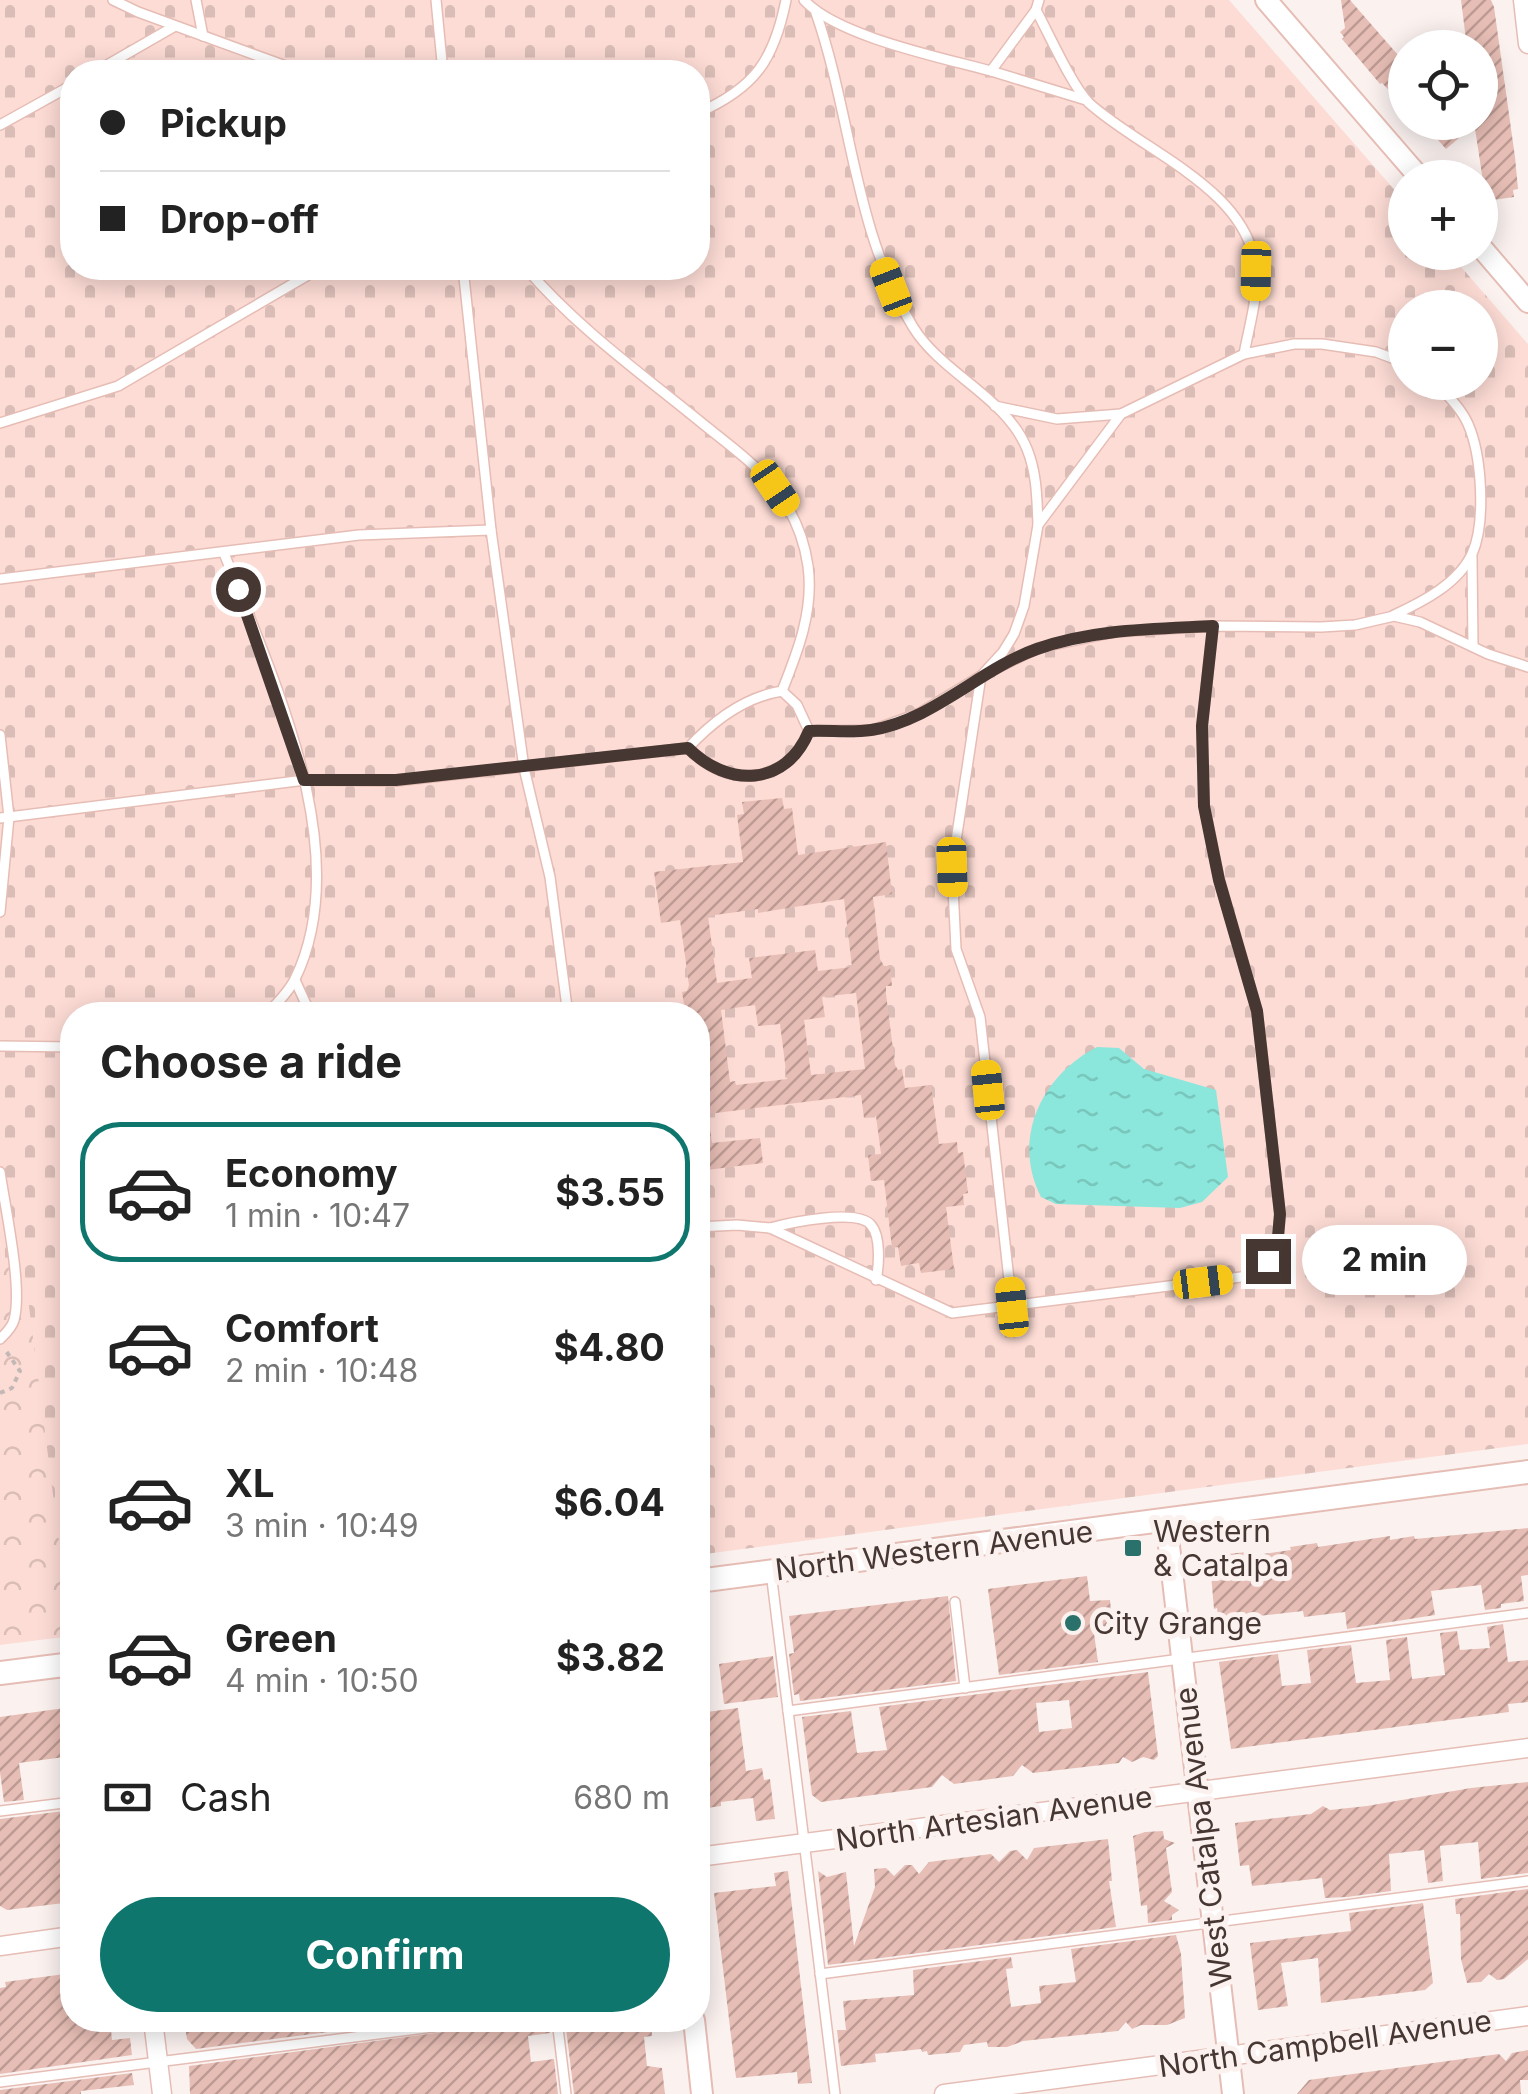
<!DOCTYPE html>
<html lang="en">
<head>
<meta charset="utf-8">
<style>
  :root { --surface:#fff; --page:#f2f2f2; --text:#222; --muted:#767676; --line:#e0e0e0; --accent:#0f766e }
  body { margin:0; font-family:Inter,sans-serif; background:var(--page); color:var(--text); height:100vh; display:flex; flex-direction:column; font-size:38px; white-space:nowrap }
  * { box-sizing:border-box; margin:0 }
  p { font-size:32px; color:var(--muted) }
  .icon { flex:none; width:55px; height:55px; fill:none; stroke:currentColor; stroke-width:2; stroke-linecap:round; stroke-linejoin:round }
  .map { position:relative; flex:1; overflow:hidden }
  .panel { position:absolute; left:60px; top:1002px; width:650px; height:1030px; display:flex; flex-direction:column; background:var(--surface); border-radius:40px; box-shadow:0 5px 25px #0003 }
  .panel>* { flex:none }
  .top-card { position:absolute; left:60px; top:60px; width:650px; height:220px; border-radius:40px; box-shadow:0 5px 25px #0003; display:grid; align-content:center; height:220px; padding:0 40px; background:var(--surface) }
  .controls { position:absolute; left:1388px; top:30px; display:grid; gap:20px }
  .controls a { display:grid; place-items:center; width:110px; height:110px; border-radius:50%; background:var(--surface); box-shadow:0 5px 25px #0003; font-size:50px }
  .end { position:absolute; width:45px; height:45px; margin:-22px; border:12px solid #473733; background:#fff; box-shadow:0 0 0 5px #fff }
  .from { border-radius:50% }
  .bubble { position:absolute; height:70px; border-radius:35px; background:var(--surface); box-shadow:0 5px 25px #0003; font-size:32px; font-weight:700; line-height:70px; text-align:center }
  .car { position:absolute; width:30px; height:60px; margin:-30px -15px; border-radius:12px; box-shadow:0 0 8px 2px #0007; background:linear-gradient(#f5c518 24%,#345 0 40%,#f5c518 0 76%,#345 0 86%,#f5c518 0) }
  .top-card b { display:flex; align-items:center; gap:35px; height:95px; font-size:38px }
  .top-card b+b { border-top:2px solid var(--line) }
  .top-card i { width:25px; height:25px; background:var(--text) }
  ul { padding:0; list-style:none }
  li { display:flex; align-items:center; gap:30px; height:140px; margin:0 20px 15px; padding:0 20px; border:5px solid transparent; border-radius:40px }
  li div { flex:1 }
  li b { display:block; font-size:38px }
  li em { font-style:normal; font-weight:700 }
  li.selected { border-color:var(--accent) }
  li>.icon { width:90px; height:90px; stroke-width:1.5 }
  h2 { padding:0 40px; font-size:45px; line-height:120px }
  .pay { display:flex; align-items:center; gap:25px; height:110px; padding:0 40px; font-size:38px }
  .pay p { margin-inline-start:auto }
  .button { display:flex; gap:20px; margin-top:auto; padding:20px 40px }
  .button a { flex:1; height:115px; border-radius:60px; background:var(--accent); color:#fff; font-size:40px; font-weight:700; line-height:115px; text-align:center }
  .map>svg:first-child { display:block }
  .forest { fill:url(#forest-crowns) }
  .cemetery { fill:url(#cemetery-stones); fill-rule:evenodd }
  .water { fill:url(#water-ripples) }
  .building { fill:url(#building-hatch); fill-rule:evenodd }
  .lines { fill:none; stroke-linecap:round; stroke-linejoin:round }
  .service-casing { stroke:#e6bdb5; stroke-width:12 }
  .minor-casing { stroke:#e6bdb5; stroke-width:21 }
  .tertiary-casing { stroke:#e6bdb5; stroke-width:24 }
  .secondary-casing { stroke:#e6bdb5; stroke-width:26 }
  .path { stroke:#c3b8b5; stroke-width:4; stroke-dasharray:5 5; stroke-linecap:butt }
  .service { stroke:#fff; stroke-width:9 }
  .minor { stroke:#fff; stroke-width:18 }
  .tertiary { stroke:#fff; stroke-width:20 }
  .secondary { stroke:#fff; stroke-width:22 }
  .route { stroke:#473733; stroke-width:12 }
  .poi-dot { fill:#29716a; stroke:#fbf2f0; stroke-width:4 }
  .labels { text-anchor:middle; dominant-baseline:central; stroke-width:10; stroke-linejoin:round; paint-order:stroke }
  .poi-label { font-size:30px; fill:#473733; stroke:#fbf2f0; text-anchor:start }
  .street-label { font-size:30px; fill:#473733; stroke:#fbf2f0 }
</style>
</head>
<body>
<div class="map">
<svg width="1528" height="2094" viewBox="0 0 1528 2094">
  <defs>
    <pattern id="forest-crowns" width="20" height="18" patternUnits="userSpaceOnUse" patternTransform="scale(2.5)"><rect width="20" height="18" fill="#fddcd5"/><path d="M2 6a3 3 0 1 1 6 0M12 15a3 3 0 1 1 6 0" fill="none" stroke="#dabdb7"/></pattern>
    <pattern id="cemetery-stones" width="16" height="16" patternUnits="userSpaceOnUse" patternTransform="scale(2.5)"><rect width="16" height="16" fill="#fddcd5"/><path d="M2 7V4a2 2 0 0 1 4 0v3zM10 15v-3a2 2 0 0 1 4 0v3z" fill="#dabdb7"/></pattern>
    <pattern id="water-ripples" width="26" height="14" patternUnits="userSpaceOnUse" patternTransform="scale(2.5)"><rect width="26" height="14" fill="#8be6db"/><path d="M2 4q2-2 4 0t4 0M15 11q2-2 4 0t4 0" fill="none" stroke="#79c6bc"/></pattern>
    <pattern id="building-hatch" width="6" height="6" patternUnits="userSpaceOnUse" patternTransform="scale(2.5)"><rect width="6" height="6" fill="#e7beb5"/><path d="M-1 1l2-2M0 6l6-6M5 7l2-2" fill="none" stroke="#bd9b94"/></pattern>
  </defs>
  <rect width="100%" height="100%" fill="#fbf2f0"/>
  <polygon class="forest" points="0,1241 3,1261 23,1258 72,1306 51,1477 72,1636 0,1645"/>
  <path class="cemetery" d="M 0,0 L 1229,0 L 1405,202 L 1405,252 L 1449,253 L 1528,344 L 1528,1444 L 698,1555 L 698,1015 L 72,1015 L 71,1636 L 23,1259 L 3,1261 L 0,1241 ZM 72,72 L 698,72 L 698,268 L 72,268 ZM 1405,308 L 1480,308 L 1480,382 L 1405,382 Z"/>
  <path class="water" d="M 1097,1047 L 1119,1048 L 1144,1069 L 1216,1090 L 1228,1177 L 1202,1202 L 1180,1208 L 1056,1204 L 1041,1197 C 1011,1138 1042,1075 1097,1047 Z"/>
  <g class="building">
    <polygon points="1341,0 1350,0 1405,63 1405,107 1382,83 1380,84 1342,39 1344,37 1340,32 1345,28"/>
    <polygon points="1461,0 1491,0 1494,7 1515,157 1518,189 1513,190 1514,197 1486,201 1474,122 1480,122 1480,48 1467,48"/>
    <polygon points="1422,122 1446,122 1459,138 1446,149"/>
    <path d="M 782,798 L 784,809 L 792,808 L 798,855 L 886,842 L 892,894 L 873,897 L 880,959 L 884,966 L 890,966 L 892,986 L 886,986 L 886,994 L 895,1065 L 898,1070 L 902,1069 L 905,1088 L 931,1085 L 939,1144 L 957,1142 L 958,1153 L 963,1152 L 968,1193 L 963,1194 L 964,1205 L 946,1207 L 954,1269 L 921,1273 L 919,1263 L 901,1266 L 898,1247 L 892,1248 L 884,1180 L 871,1181 L 868,1155 L 881,1154 L 876,1116 L 864,1118 L 861,1095 L 708,1114 L 712,1143 L 760,1138 L 763,1163 L 698,1171 L 698,1088 L 702,1087 L 698,1015 L 691,1015 L 690,1009 L 685,1010 L 682,992 L 687,991 L 689,985 L 680,920 L 661,923 L 654,872 L 743,862 L 737,815 L 744,814 L 742,802 ZM 844,899 L 852,967 L 818,971 L 815,950 L 749,958 L 752,978 L 717,983 L 708,916 L 758,909 L 758,913 ZM 856,993 L 865,1069 L 811,1075 L 804,1020 L 825,1017 L 822,997 ZM 755,1005 L 758,1026 L 780,1024 L 787,1079 L 736,1085 L 735,1081 L 730,1082 L 721,1010 Z"/>
    <polygon points="1528,1528 1528,1575 1521,1576 1524,1601 1501,1604 1501,1608 1485,1610 1481,1585 1431,1591 1435,1615 1347,1629 1345,1612 1304,1617 1303,1611 1250,1617 1251,1622 1219,1626 1217,1608 1214,1609 1210,1563 1219,1562 1218,1555 1247,1552 1248,1556 1291,1550 1290,1547 1317,1543 1318,1547 1390,1536 1390,1540 1414,1536 1415,1539"/>
    <polygon points="1087,1576 1090,1601 1110,1600 1113,1631 1094,1633 1098,1662 999,1675 988,1589"/>
    <polygon points="948,1596 956,1681 800,1701 799,1694 794,1695 789,1654 794,1653 789,1616"/>
    <polygon points="1503,1624 1508,1662 1528,1660 1528,1702 1508,1704 1509,1712 1231,1749 1219,1662 1278,1654 1282,1686 1311,1683 1307,1650 1351,1645 1356,1683 1390,1680 1386,1640 1407,1637 1412,1679 1445,1675 1440,1633 1457,1631 1460,1650 1490,1648 1487,1627"/>
    <polygon points="773,1656 778,1697 724,1704 719,1664"/>
    <path d="M 1148,1672 L 1158,1756 L 1154,1760 L 1143,1757 L 1132,1762 L 1123,1757 L 1119,1763 L 1033,1773 L 1022,1765 L 1013,1776 L 954,1784 L 942,1775 L 932,1787 L 821,1802 L 812,1795 L 802,1717 L 851,1711 L 857,1753 L 887,1750 L 879,1707 ZM 1069,1700 L 1072,1728 L 1039,1732 L 1036,1703 Z"/>
    <polygon points="72,1707 72,1756 19,1763 24,1800 4,1802 0,1772 0,1717"/>
    <polygon points="738,1708 746,1771 762,1768 764,1780 770,1779 775,1819 756,1821 753,1798 721,1802 721,1806 707,1808 698,1743 698,1713"/>
    <polygon points="1528,1782 1528,1873 1481,1879 1478,1842 1440,1846 1443,1881 1428,1883 1424,1850 1389,1854 1391,1891 1347,1897 1325,1898 1322,1878 1252,1886 1249,1865 1240,1866 1235,1823 1311,1814 1323,1806 1330,1810 1367,1806 1471,1788"/>
    <polygon points="72,1810 72,1902 7,1910 0,1906 0,1819"/>
    <polygon points="1163,1831 1164,1839 1175,1843 1166,1848 1172,1892 1164,1901 1179,1910 1172,1915 1172,1920 1148,1923 1147,1905 1141,1906 1133,1836 1145,1832"/>
    <polygon points="1108,1839 1112,1881 1109,1881 1116,1927 828,1965 818,1871 827,1877 846,1872 854,1946 875,1887 874,1869 886,1868 894,1876 905,1865 912,1865 919,1874 929,1862 991,1854 999,1862 1010,1851 1017,1850 1027,1860 1034,1848"/>
    <polygon points="788,1871 812,2083 798,2084 797,2072 736,2078 714,1893 776,1886 774,1873"/>
    <polygon points="1528,1889 1528,1959 1504,1979 1497,1980 1489,1974 1481,1982 1467,1983 1461,1959 1460,1914 1456,1914 1455,1899"/>
    <polygon points="1423,1903 1433,1983 1425,1990 1321,2003 1318,1958 1281,1963 1288,2006 1258,2010 1250,1943 1351,1931 1349,1913"/>
    <polygon points="1176,1935 1181,1954 1185,2018 1167,2025 1141,2025 1132,2029 1126,2022 1118,2031 1023,2041 1007,2047 988,2047 987,2042 964,2045 960,2052 928,2055 927,2051 922,2052 921,2049 875,2054 876,2062 841,2066 837,2030 846,2030 843,2001 914,1995 913,1970 1011,1957 1013,1968 1006,1969 1011,2007 1041,2003 1039,1986 1076,1982 1071,1949"/>
    <polygon points="65,1974 66,1978 72,1977 72,2020 110,2020 112,2040 130,2038 132,2055 0,2074 0,1988 6,1987 5,1982"/>
    <polygon points="184,2020 211,2020 212,2027 273,2020 374,2020 375,2026 196,2049 187,2039"/>
    <polygon points="533,2020 549,2020 550,2033 528,2036 531,2062 554,2059 558,2094 190,2094 189,2066"/>
    <polygon points="565,2020 651,2020 652,2036 644,2037 647,2066 662,2068 665,2094 574,2094"/>
    <polygon points="1528,2050 1528,2080 1520,2080 1521,2094 1297,2094 1309,2080 1499,2054 1506,2061 1512,2053"/>
    <polygon points="132,2073 134,2085 81,2091 81,2094 0,2094 0,2090"/>
  </g>
  <g class="lines">
    <defs>
      <g id="service">
        <polyline points="113,0 138,12 302,72"/>
        <polyline points="196,0 203,36"/>
        <polyline points="436,0 443,72"/>
        <path d="M 804,0 C 836,36 943,58 991,71 L 1036,10"/>
        <path d="M 1039,0 L 1036,10 C 1049,34 1072,86 1089,103 C 1143,152 1250,189 1256,271 C 1258,298 1249,327 1244,354"/>
        <path d="M 816,13 C 852,117 854,231 913,327 C 942,374 1006,397 1027,449 C 1037,473 1037,500 1038,525"/>
        <polyline points="991,71 1086,100"/>
        <polyline points="95,72 175,26"/>
        <path d="M 698,113 C 755,88 774,60 786,0"/>
        <polyline points="0,125 72,85"/>
        <polyline points="463,268 491,530 524,768 550,877 568,1015"/>
        <path d="M 526,268 C 577,328 642,374 703,424 C 728,444 756,464 776,490 C 793,512 804,538 808,566 C 814,610 798,651 782,691 C 745,697 713,721 688,748"/>
        <polyline points="995,406 1057,419 1121,414"/>
        <polyline points="0,423 118,386 320,268"/>
        <path d="M 224,553 C 271,674 357,852 295,979 C 289,992 276,1004 266,1015"/>
        <polyline points="1472,557 1473,646"/>
        <polyline points="0,579 359,535 491,530"/>
        <path d="M 1394,615 C 1422,602 1458,584 1472,554 C 1486,523 1482,456 1468,424 C 1461,408 1447,394 1434,382"/>
        <polyline points="782,691 797,705 809,731"/>
        <polyline points="0,735 9,817 0,912"/>
        <path d="M 0,818 L 305,780 L 396,781 L 688,748 C 727,789 786,786 809,731 L 873,730 L 920,713 L 981,676 L 1038,648 L 1115,632 L 1213,626 L 1321,627 L 1355,625 L 1394,616 L 1420,622 L 1488,654 L 1528,667"/>
        <polyline points="295,980 311,1015"/>
        <polyline points="0,1046 72,1047"/>
        <path d="M 0,1172 C 5,1207 23,1288 14,1320 C 12,1328 5,1334 0,1339"/>
        <polyline points="698,1227 737,1225 770,1228 952,1313 1241,1277 1258,1272 1277,1248 1280,1214 1257,1011 1219,879 1204,805 1202,726 1213,626"/>
        <path d="M 770,1228 C 789,1223 857,1208 871,1225 C 881,1236 879,1266 876,1280"/>
        <polyline points="1012,1307 980,1017 956,949 952,867 981,676 1003,652 1014,634 1024,606 1038,525 1121,414 1244,354 1294,344 1322,344 1376,352 1405,363"/>
        <polyline points="771,1572 835,2094"/>
        <polyline points="955,1602 965,1688"/>
        <polyline points="788,1711 1528,1613"/>
        <polyline points="0,1811 72,1802"/>
        <polyline points="820,1974 1528,1881"/>
        <polyline points="557,2020 566,2094"/>
        <polyline points="0,2082 488,2020"/>
      </g>
      <g id="minor">
        <polyline points="1523,0 1528,44"/>
        <polyline points="698,1857 1528,1748"/>
        <polyline points="0,1946 72,1936"/>
        <polyline points="153,2020 162,2094"/>
        <polyline points="944,2094 1528,2016"/>
      </g>
      <g id="tertiary">
        <polyline points="1266,0 1420,178"/>
        <polyline points="1480,246 1528,302"/>
        <polyline points="1166,1520 1233,2094"/>
        <polyline points="694,2020 702,2094"/>
      </g>
      <g id="secondary">
        <polyline points="698,1581 1528,1472"/>
        <polyline points="0,1673 72,1664"/>
      </g>
    </defs>
    <use href="#service" class="service-casing"/>
    <use href="#minor" class="minor-casing"/>
    <use href="#tertiary" class="tertiary-casing"/>
    <use href="#secondary" class="secondary-casing"/>
    <polyline class="path" points="0,1393 12,1388 20,1371 6,1351"/>
    <use href="#service" class="service"/>
    <use href="#minor" class="minor"/>
    <use href="#tertiary" class="tertiary"/>
    <use href="#secondary" class="secondary"/>
  </g>
  <g class="lines">
    <path class="route" d="M 238,589 L 304,780 L 396,780 L 688,748 C 728,788 786,787 809,731 C 829,730 851,733 871,730 C 932,721 980,669 1037,649 C 1092,629 1155,629 1213,626 L 1202,726 L 1204,806 L 1219,880 L 1257,1011 L 1280,1214 L 1277,1248 L 1268,1261"/>
  </g>
  <g class="poi-dot">
    <rect x="1123" y="1538" width="20" height="20" rx="5"/>
    <circle cx="1073" cy="1623" r="10"/>
  </g>
  <g class="labels">
    <g class="poi-label">
      <text x="1153" y="1531">Western<tspan x="1153" dy="34">&amp; Catalpa</tspan></text>
      <text x="1093" y="1623">City Grange</text>
    </g>
    <g class="street-label">
      <text transform="translate(934 1550) rotate(-7)">North Western Avenue</text>
      <text transform="translate(994 1818) rotate(-8)">North Artesian Avenue</text>
      <text transform="translate(1203 1837) rotate(-97)">West Catalpa Avenue</text>
      <text transform="translate(1325 2043) rotate(-8)">North Campbell Avenue</text>
    </g>
  </g>
</svg>
<div class="controls">
<a><svg class="icon" aria-label="locate" viewBox="0 0 24 24"><circle cx="12" cy="12" r="6"/><path d="M12 2v4M12 18v4M2 12h4M18 12h4"/></svg></a>
<a>+</a>
<a>−</a>
</div>
<i class="end from" style="left:238px;top:589px"></i>
<i class="end" style="left:1268px;top:1261px"></i>
<div class="bubble" style="left:1302px;top:1225px;width:165px">2 min</div>
<i class="car" style="left:1256px;top:271px;rotate:181deg"></i>
<i class="car" style="left:891px;top:287px;rotate:339deg"></i>
<i class="car" style="left:775px;top:488px;rotate:146deg"></i>
<i class="car" style="left:952px;top:867px;rotate:178deg"></i>
<i class="car" style="left:988px;top:1090px;rotate:354deg"></i>
<i class="car" style="left:1203px;top:1282px;rotate:83deg"></i>
<i class="car" style="left:1012px;top:1307px;rotate:354deg"></i>
<div class="top-card">
<b><i class="from"></i>Pickup</b>
<b><i></i>Drop-off</b>
</div>
<section class="panel">
<h2>Choose a ride</h2>
<ul>
<li class="selected"><svg class="icon" aria-label="car" viewBox="0 0 24 24"><path d="M5 17H2v-5l4-1 3-4h7l3 4 3 1v5h-3M9 17h6M6 11h13"/><circle cx="7" cy="17" r="2"/><circle cx="17" cy="17" r="2"/></svg><div><b>Economy</b><p>1 min · 10:47</p></div><em>$3.55</em></li>
<li><svg class="icon" aria-label="car" viewBox="0 0 24 24"><path d="M5 17H2v-5l4-1 3-4h7l3 4 3 1v5h-3M9 17h6M6 11h13"/><circle cx="7" cy="17" r="2"/><circle cx="17" cy="17" r="2"/></svg><div><b>Comfort</b><p>2 min · 10:48</p></div><em>$4.80</em></li>
<li><svg class="icon" aria-label="car" viewBox="0 0 24 24"><path d="M5 17H2v-5l4-1 3-4h7l3 4 3 1v5h-3M9 17h6M6 11h13"/><circle cx="7" cy="17" r="2"/><circle cx="17" cy="17" r="2"/></svg><div><b>XL</b><p>3 min · 10:49</p></div><em>$6.04</em></li>
<li><svg class="icon" aria-label="car" viewBox="0 0 24 24"><path d="M5 17H2v-5l4-1 3-4h7l3 4 3 1v5h-3M9 17h6M6 11h13"/><circle cx="7" cy="17" r="2"/><circle cx="17" cy="17" r="2"/></svg><div><b>Green</b><p>4 min · 10:50</p></div><em>$3.82</em></li>
</ul>
<div class="pay"><svg class="icon" aria-label="cash" viewBox="0 0 24 24"><path d="M3 7h18v10H3z"/><circle cx="12" cy="12" r="2"/></svg>Cash<p>680 m</p></div>
<div class="button"><a>Confirm</a></div>
</section>
</div>
</body>
</html>
